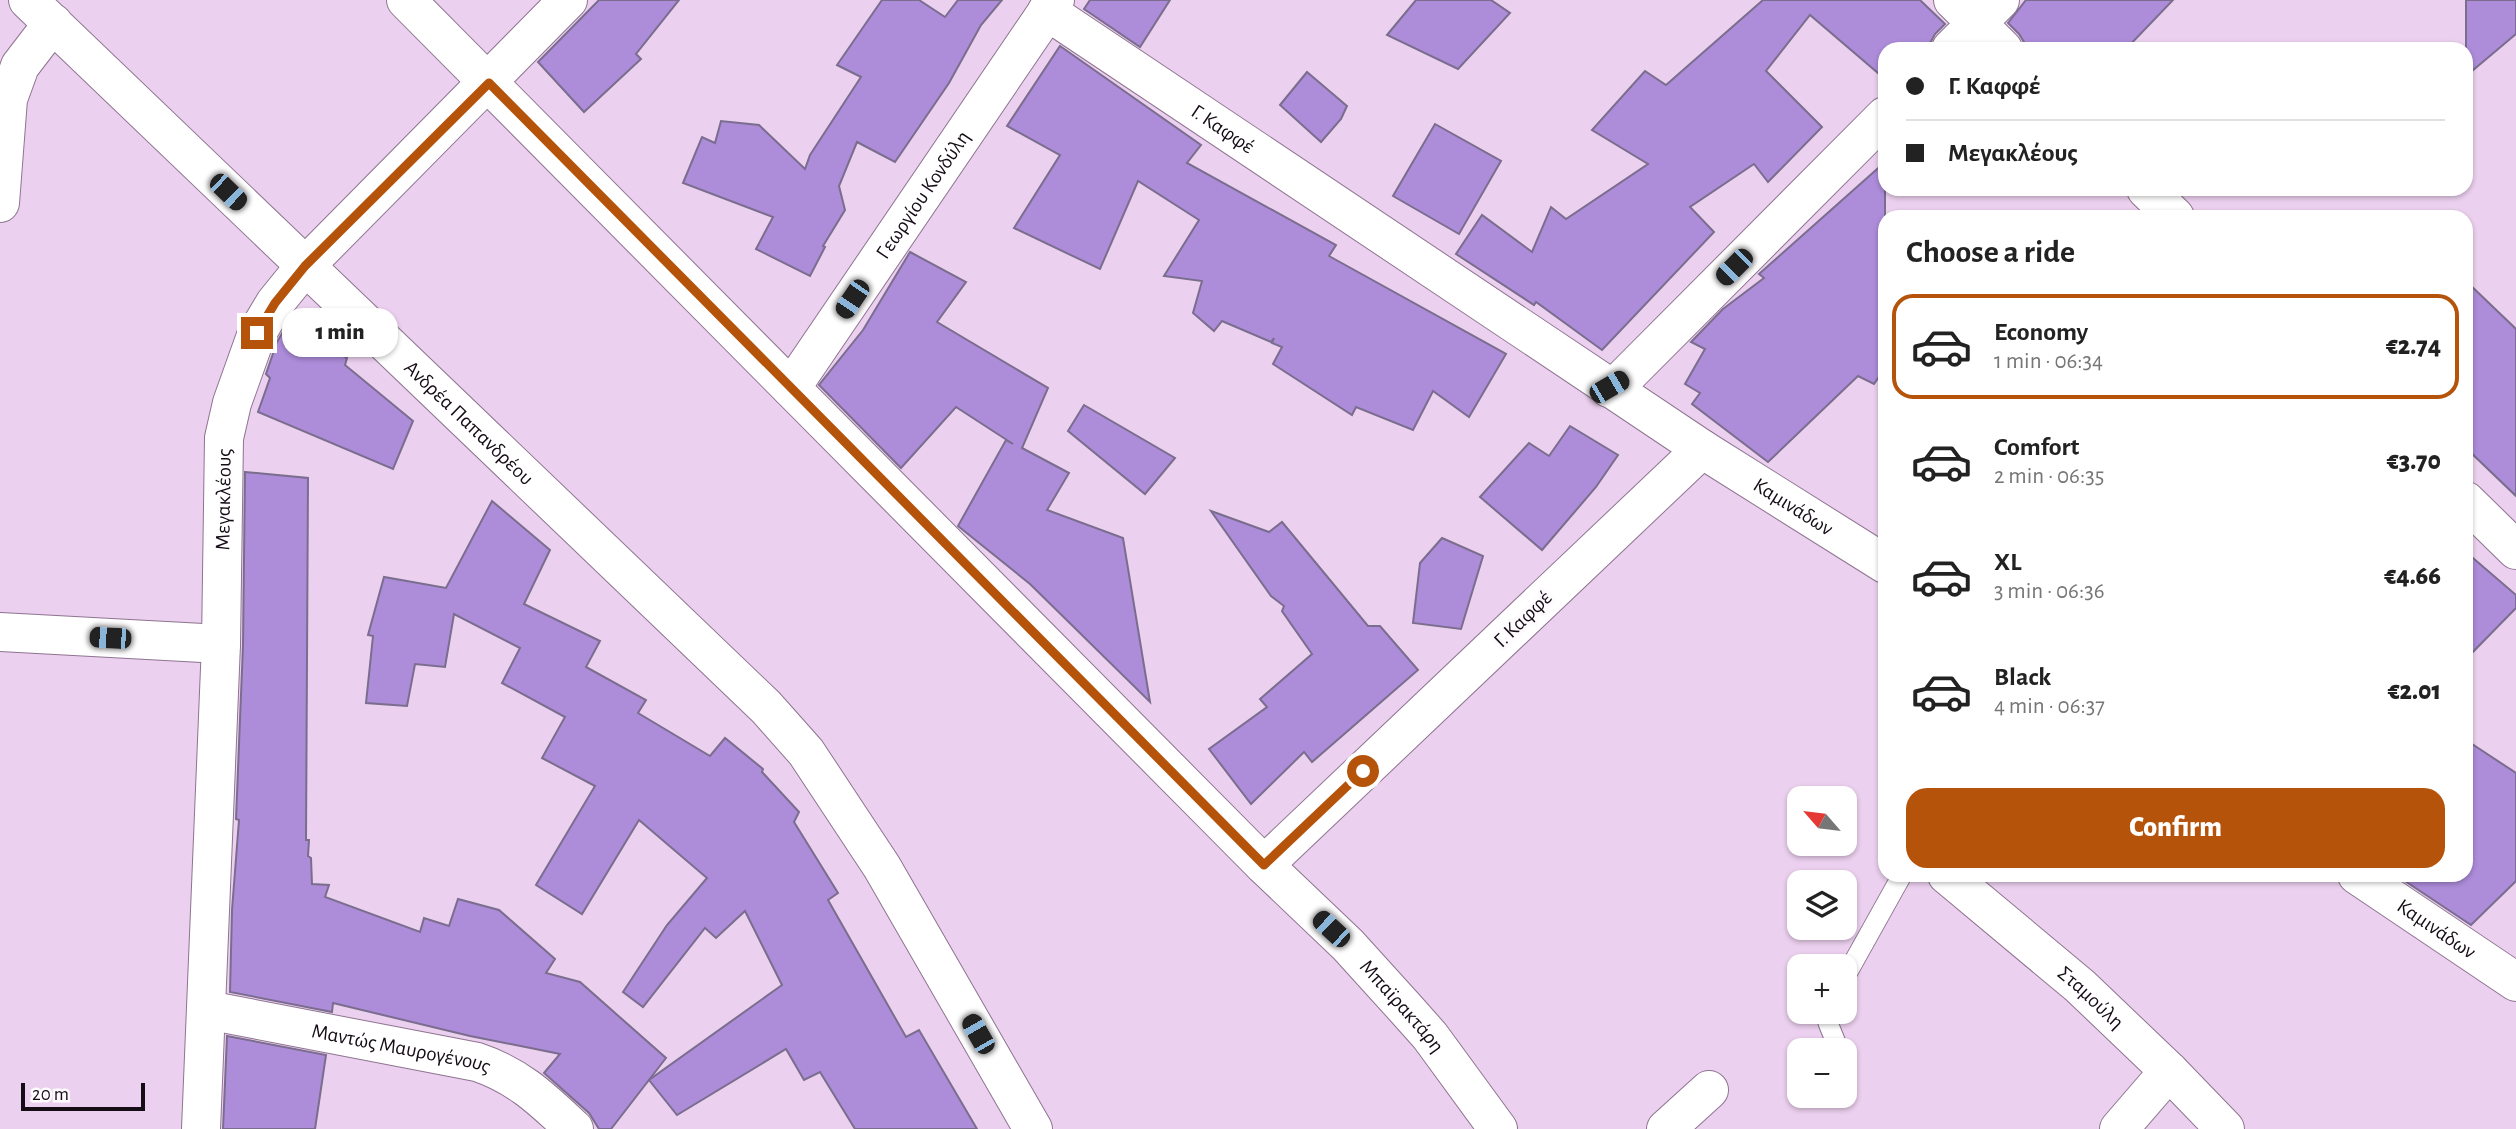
<!DOCTYPE html>
<html lang="en">
<head>
<meta charset="utf-8">
<style>
  :root { --surface:#fff; --page:#f6f6f6; --text:#222; --muted:#767676; --line:#e0e0e0; --accent:#b45309 }
  body { margin:0; font-family:"Alegreya Sans",sans-serif; background:var(--page); color:var(--text); height:100vh; display:flex; flex-direction:column; font-size:26px; white-space:nowrap }
  * { box-sizing:border-box; margin:0 }
  p { font-size:23px; color:var(--muted) }
  .icon { flex:none; width:38px; height:38px; fill:none; stroke:currentColor; stroke-width:2; stroke-linecap:round; stroke-linejoin:round }
  .map { position:relative; flex:1; overflow:hidden }
  .details { position:absolute; left:1878px; top:210px; width:595px; height:672px; display:flex; flex-direction:column; background:var(--surface); border-radius:21px; box-shadow:0 2px 5px #0004 }
  .details>* { flex:none }
  .top-card { position:absolute; left:1878px; top:42px; width:595px; height:154px; border-radius:21px; box-shadow:0 2px 5px #0004; display:grid; align-content:center; height:154px; padding:0 28px; background:var(--surface) }
  .needle { width:46px; rotate:298deg }
  .fabs { position:absolute; left:1787px; top:786px; display:grid; gap:14px }
  .fabs a { display:grid; place-items:center; width:70px; height:70px; border-radius:14px; background:var(--surface); box-shadow:0 2px 5px #0004; font-size:35px }
  .scale { position:absolute; left:21px; bottom:18px; width:124px; box-sizing:border-box; padding-left:7px; border:4px solid #150c16; border-top:0; font-size:19px; line-height:24px; white-space:nowrap; color:#150c16; -webkit-text-stroke:5px #fefbfe; paint-order:stroke }
  .end { position:absolute; width:32px; height:32px; margin:-16px; border:9px solid #b45309; background:#fff; box-shadow:0 0 0 4px #fff }
  .from { border-radius:50% }
  .bubble { position:absolute; height:49px; border-radius:21px; background:var(--surface); box-shadow:0 2px 5px #0004; font-size:23px; font-weight:800; line-height:49px; text-align:center }
  .car { position:absolute; width:21px; height:42px; margin:-21px -10px; border-radius:9px; box-shadow:0 0 5px 2px #0007; background:linear-gradient(#222 24%,#8ab4d8 0 40%,#222 0 76%,#8ab4d8 0 86%,#222 0) }
  .top-card b { display:flex; align-items:center; gap:24px; height:66px; font-size:26px }
  .top-card b+b { border-top:2px solid var(--line) }
  .top-card i { width:18px; height:18px; background:var(--text) }
  ul { padding:0; list-style:none }
  li { display:flex; align-items:center; gap:21px; height:105px; margin:0 14px 10px; padding:0 14px; border:4px solid transparent; border-radius:21px }
  li div { flex:1 }
  li b { display:block; font-size:26px }
  li em { font-style:normal; font-weight:800 }
  li.on { border-color:var(--accent) }
  li>.icon { width:63px; height:63px; stroke-width:1.5 }
  h2 { padding:0 28px; font-size:32px; line-height:84px }
  .action { display:flex; gap:14px; margin-top:auto; padding:14px 28px }
  .action a { flex:1; height:80px; border-radius:21px; background:var(--accent); color:#fff; font-size:28px; font-weight:800; line-height:80px; text-align:center }
  .map>svg:first-child { display:block }
  .building { fill:#ad8cda; stroke:#7a6d8d; stroke-width:2 }
  .lines { fill:none; stroke-linecap:round; stroke-linejoin:round }
  .service-casing { stroke:#8e7490; stroke-width:21 }
  .minor-casing { stroke:#8e7490; stroke-width:40 }
  .tertiary-casing { stroke:#8e7490; stroke-width:40 }
  .secondary-casing { stroke:#8e7490; stroke-width:40 }
  .service { stroke:#fff; stroke-width:19 }
  .minor { stroke:#fff; stroke-width:38 }
  .tertiary { stroke:#fff; stroke-width:38 }
  .secondary { stroke:#fff; stroke-width:38 }
  .route { stroke:#b45309; stroke-width:9 }
  .labels { text-anchor:middle; dominant-baseline:central; stroke-width:7; stroke-linejoin:round; paint-order:stroke }
  .street-label { font-size:21px; fill:#150c16; stroke:#fefbfe }
</style>
</head>
<body>
<div class="map">
<svg width="2516" height="1129" viewBox="0 0 2516 1129">
  <rect width="100%" height="100%" fill="#ecd0ef"/>
  <g class="building">
    <polygon points="599,0 679,0 636,54 641,59 584,112 538,62"/>
    <polygon points="882,0 919,0 945,17 958,0 1002,0 981,25 949,83 895,162 857,142 839,186 845,210 823,246 825,247 810,276 756,249 773,217 683,183 702,137 715,143 721,121 759,125 805,169 810,155 861,77 837,65"/>
    <polygon points="1090,0 1170,0 1140,47 1084,9"/>
    <polygon points="1416,0 1491,0 1510,13 1458,69 1387,35"/>
    <polygon points="1763,0 1920,0 1945,24 1935,34 1930,43 1930,49 1885,49 1885,79 1810,15 1766,71 1822,127 1768,182 1754,164 1690,207 1714,232 1602,350 1536,302 1534,305 1456,254 1482,215 1532,252 1551,207 1566,219 1648,164 1592,130 1645,71 1666,85"/>
    <polygon points="2026,0 2173,0 2126,49 2024,49 2024,42 2019,34 2008,23"/>
    <polygon points="2466,0 2516,0 2516,34 2466,76"/>
    <polygon points="1060,46 1201,145 1187,163 1336,245 1329,256 1506,354 1469,417 1433,391 1413,430 1356,407 1352,415 1273,364 1282,347 1272,343 1274,338 1271,342 1222,321 1214,331 1193,313 1202,281 1164,276 1199,220 1138,181 1100,269 1014,228 1060,155 1007,126"/>
    <polygon points="1307,72 1347,106 1341,119 1321,142 1280,105"/>
    <polygon points="1435,124 1501,161 1459,234 1393,196"/>
    <polygon points="1885,162 1885,368 1874,384 1858,376 1768,462 1692,404 1700,393 1685,384 1705,349 1691,342 1723,309 1764,278 1759,274"/>
    <polygon points="910,252 966,282 937,322 1048,388 1022,448 1069,473 1047,510 1123,538 1150,702 1030,584 958,526 1006,440 1013,444 956,407 901,468 819,385 863,330"/>
    <polygon points="2466,281 2516,329 2516,496 2466,448"/>
    <polygon points="287,325 347,358 345,365 413,421 393,469 258,412 270,378 266,374 277,342"/>
    <polygon points="1084,405 1175,458 1145,494 1068,431"/>
    <polygon points="1570,426 1618,455 1596,487 1542,550 1480,497 1529,443 1549,456"/>
    <polygon points="245,472 308,478 306,840 309,840 308,856 311,858 312,884 329,885 325,897 420,932 424,918 449,926 458,899 499,910 555,959 546,973 580,982 666,1058 611,1129 599,1129 589,1113 544,1073 560,1054 470,1036 333,1003 332,1012 230,992 232,910 239,820 236,819 243,645"/>
    <polygon points="492,501 550,550 524,604 600,641 586,667 646,700 638,713 710,756 725,738 763,769 762,772 799,812 794,822 838,893 828,900 906,1037 919,1030 977,1129 855,1129 820,1072 804,1080 786,1049 677,1115 649,1080 782,985 745,911 716,938 705,928 643,1007 623,992 667,925 707,878 639,820 582,914 536,885 595,786 542,758 565,717 502,683 520,648 454,614 445,667 415,664 407,706 366,703 373,636 368,635 384,577 446,588"/>
    <polygon points="1211,511 1269,532 1282,522 1368,626 1380,626 1418,670 1312,762 1304,752 1251,804 1209,749 1267,707 1260,699 1312,654 1282,611 1284,606 1271,596"/>
    <polygon points="1442,538 1483,556 1461,629 1413,623 1420,563"/>
    <polygon points="2466,552 2516,595 2516,608 2466,659"/>
    <polygon points="2466,740 2516,773 2516,881 2471,925 2396,875 2466,875"/>
    <polygon points="227,1036 326,1055 315,1129 223,1129"/>
  </g>
  <g class="lines">
    <defs>
      <g id="service">
        <polyline points="1844,979 1902,875"/>
        <polyline points="1832,1012 1828,1023 1839,1050"/>
        <polyline points="1844,1063 1845,1065"/>
      </g>
      <g id="minor">
        <path id="s1" d="M 406,0 L 1264,865 L 1348,945 L 1406,1009 L 1430,1036 L 1498,1129"/>
        <path id="s2" d="M 1047,11 L 1702,449 L 1264,865"/>
        <polyline points="1951,49 2000,0"/>
        <polyline points="0,203 8,99 20,66 53,23"/>
        <path id="s3" d="M 791,388 L 1055,0"/>
        <polyline points="1609,388 1622,380 1885,116"/>
        <path id="s4" d="M 1702,449 L 1885,564"/>
        <polyline points="0,632 221,644"/>
        <path id="s5" d="M 1947,875 L 2080,986 L 2169,1071 L 2225,1129"/>
        <path id="s6" d="M 2357,875 L 2516,982"/>
        <path id="s7" d="M 207,1010 L 477,1062 C 519,1076 543,1100 574,1129"/>
        <path id="s8" d="M 201,1129 L 221,644 L 224,438 L 232,403 L 257,333 L 275,303 L 305,266 L 568,0"/>
        <polyline points="1666,1129 1709,1090"/>
        <polyline points="2119,1129 2169,1071"/>
      </g>
      <g id="tertiary">
        <polyline points="1953,0 2003,49"/>
        <polyline points="2146,189 2175,217"/>
        <polyline points="2466,501 2516,550"/>
      </g>
      <g id="secondary">
        <path id="s9" d="M 28,0 L 766,707 L 806,752 L 882,867 L 1033,1129"/>
      </g>
    </defs>
    <use href="#service" class="service-casing"/>
    <use href="#minor" class="minor-casing"/>
    <use href="#tertiary" class="tertiary-casing"/>
    <use href="#secondary" class="secondary-casing"/>
    <use href="#service" class="service"/>
    <use href="#minor" class="minor"/>
    <use href="#tertiary" class="tertiary"/>
    <use href="#secondary" class="secondary"/>
  </g>
  <g class="lines">
    <polyline class="route" points="257,333 275,303 305,266 489,83 1264,865 1363,771"/>
  </g>
  <g class="labels">
    <g class="street-label">
      <text stroke="none"><textPath href="#s2" startOffset="212">Γ. Καφφέ</textPath></text>
      <text stroke="none"><textPath href="#s3" startOffset="234">Γεωργίου Κονδύλη</textPath></text>
      <text stroke="none"><textPath href="#s9" startOffset="611">Ανδρέα Παπανδρέου</textPath></text>
      <text stroke="none"><textPath href="#s8" startOffset="630">Μεγακλέους</textPath></text>
      <text stroke="none"><textPath href="#s4" startOffset="108">Καμινάδων</textPath></text>
      <text transform="translate(1523 619) rotate(-44)">Γ. Καφφέ</text>
      <text stroke="none"><textPath href="#s6" startOffset="96">Καμινάδων</textPath></text>
      <text stroke="none"><textPath href="#s5" startOffset="189">Σταμούλη</textPath></text>
      <text stroke="none"><textPath href="#s1" startOffset="1416">Μπαϊρακτάρη</textPath></text>
      <text stroke="none"><textPath href="#s7" startOffset="198">Μαντώς Μαυρογένους</textPath></text>
    </g>
  </g>
</svg>
<div class="fabs">
<a><svg class="needle" viewBox="-14 -14 28 28"><path d="M0-13l5 13h-10z" fill="#e53935"/><path d="M0 13l5-13h-10z" fill="#767676"/></svg></a>
<a><svg class="icon" aria-label="layers" viewBox="0 0 24 24"><path d="M12 4l9 5-9 5-9-5zM3 14l9 5 9-5"/></svg></a>
<a>+</a>
<a>−</a>
</div>
<div class="scale">20 m</div>
<i class="end from" style="left:1363px;top:771px"></i>
<i class="end" style="left:257px;top:333px"></i>
<div class="bubble" style="left:282px;top:308px;width:116px">1 min</div>
<i class="car" style="left:228px;top:192px;rotate:134deg"></i>
<i class="car" style="left:1734px;top:267px;rotate:225deg"></i>
<i class="car" style="left:852px;top:299px;rotate:214deg"></i>
<i class="car" style="left:1609px;top:387px;rotate:60deg"></i>
<i class="car" style="left:110px;top:638px;rotate:273deg"></i>
<i class="car" style="left:1331px;top:929px;rotate:313deg"></i>
<i class="car" style="left:978px;top:1034px;rotate:330deg"></i>
<div class="top-card">
<b><i class="from"></i>Γ. Καφφέ</b>
<b><i></i>Μεγακλέους</b>
</div>
<section class="details">
<h2>Choose a ride</h2>
<ul>
<li class="on"><svg class="icon" aria-label="car" viewBox="0 0 24 24"><path d="M5 17H2v-5l4-1 3-4h7l3 4 3 1v5h-3M9 17h6M6 11h13"/><circle cx="7" cy="17" r="2"/><circle cx="17" cy="17" r="2"/></svg><div><b>Economy</b><p>1 min · 06:34</p></div><em>€2.74</em></li>
<li><svg class="icon" aria-label="car" viewBox="0 0 24 24"><path d="M5 17H2v-5l4-1 3-4h7l3 4 3 1v5h-3M9 17h6M6 11h13"/><circle cx="7" cy="17" r="2"/><circle cx="17" cy="17" r="2"/></svg><div><b>Comfort</b><p>2 min · 06:35</p></div><em>€3.70</em></li>
<li><svg class="icon" aria-label="car" viewBox="0 0 24 24"><path d="M5 17H2v-5l4-1 3-4h7l3 4 3 1v5h-3M9 17h6M6 11h13"/><circle cx="7" cy="17" r="2"/><circle cx="17" cy="17" r="2"/></svg><div><b>XL</b><p>3 min · 06:36</p></div><em>€4.66</em></li>
<li><svg class="icon" aria-label="car" viewBox="0 0 24 24"><path d="M5 17H2v-5l4-1 3-4h7l3 4 3 1v5h-3M9 17h6M6 11h13"/><circle cx="7" cy="17" r="2"/><circle cx="17" cy="17" r="2"/></svg><div><b>Black</b><p>4 min · 06:37</p></div><em>€2.01</em></li>
</ul>
<div class="action"><a>Confirm</a></div>
</section>
</div>
</body>
</html>
